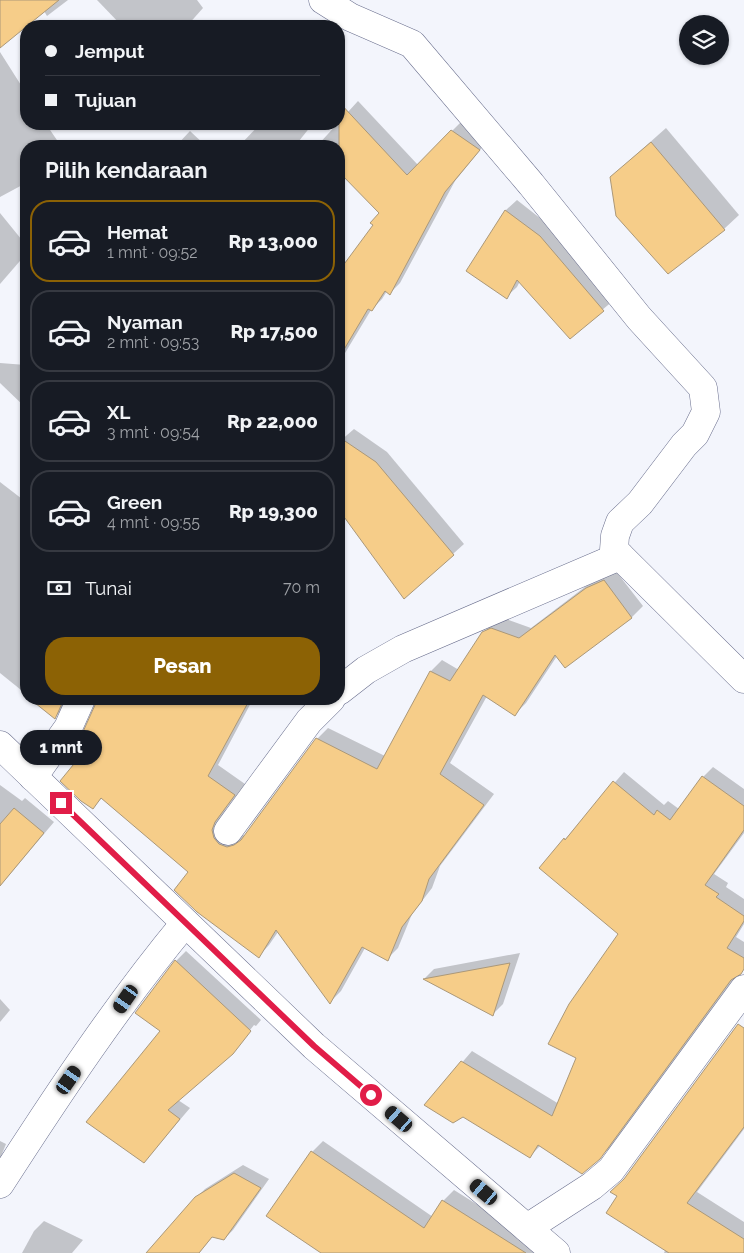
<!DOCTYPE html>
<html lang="id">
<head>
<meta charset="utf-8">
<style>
  :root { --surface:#171b24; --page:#20242c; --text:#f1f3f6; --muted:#9ea1a6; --line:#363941; --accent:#8c6205 }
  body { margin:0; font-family:Raleway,sans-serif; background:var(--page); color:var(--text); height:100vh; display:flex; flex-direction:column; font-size:19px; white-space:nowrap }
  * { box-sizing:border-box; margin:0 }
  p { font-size:16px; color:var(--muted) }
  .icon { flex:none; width:28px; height:28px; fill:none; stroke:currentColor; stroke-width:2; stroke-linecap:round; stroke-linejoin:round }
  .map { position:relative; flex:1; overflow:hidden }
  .panel { position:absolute; left:20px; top:140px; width:325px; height:565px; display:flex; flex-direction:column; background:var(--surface); border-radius:20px; box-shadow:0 1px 4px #0004 }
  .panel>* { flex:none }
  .hud { position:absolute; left:20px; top:20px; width:325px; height:110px; border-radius:20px; box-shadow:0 1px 4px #0004; display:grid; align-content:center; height:110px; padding:0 25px; background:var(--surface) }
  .tools { position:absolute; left:679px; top:15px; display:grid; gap:10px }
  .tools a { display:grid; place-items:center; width:50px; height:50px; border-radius:50%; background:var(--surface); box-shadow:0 1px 4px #0004; font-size:25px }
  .end { position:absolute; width:22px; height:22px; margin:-11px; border:6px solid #e11d48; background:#fff; box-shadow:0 0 0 2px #fff }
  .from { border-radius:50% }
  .bubble { position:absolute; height:35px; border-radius:18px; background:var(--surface); box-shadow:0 1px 4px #0004; font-size:16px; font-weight:800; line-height:35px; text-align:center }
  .car { position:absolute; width:15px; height:30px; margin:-15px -8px; border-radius:6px; box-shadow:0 0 4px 1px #0007; background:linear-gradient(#222 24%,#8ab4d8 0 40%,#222 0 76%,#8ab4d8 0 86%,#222 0) }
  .hud b { display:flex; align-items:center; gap:18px; height:48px; font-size:19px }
  .hud b+b { border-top:1px solid var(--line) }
  .hud i { width:12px; height:12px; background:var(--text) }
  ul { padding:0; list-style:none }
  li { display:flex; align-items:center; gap:15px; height:82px; margin:0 10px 8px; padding:0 15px; border:2px solid var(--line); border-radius:20px }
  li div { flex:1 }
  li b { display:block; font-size:19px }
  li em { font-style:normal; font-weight:800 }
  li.current { border-color:var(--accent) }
  li>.icon { width:45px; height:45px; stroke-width:1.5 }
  h2 { padding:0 25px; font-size:22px; line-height:60px }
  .pay { display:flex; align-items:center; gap:12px; height:55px; padding:0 25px; font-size:19px }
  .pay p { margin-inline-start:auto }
  .button { display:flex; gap:10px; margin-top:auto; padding:10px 25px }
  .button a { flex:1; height:58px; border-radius:20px; background:var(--accent); color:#fff; font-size:20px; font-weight:800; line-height:58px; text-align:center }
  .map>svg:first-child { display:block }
  .shadow { fill:#0003 }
  .building { fill:#f6cd89; stroke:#ab9879 }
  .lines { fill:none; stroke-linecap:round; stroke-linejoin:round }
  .minor-casing { stroke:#696e8d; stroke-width:29 }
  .minor { stroke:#fff; stroke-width:28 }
  .route { stroke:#e11d48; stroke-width:6 }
</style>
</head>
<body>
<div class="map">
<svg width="744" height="1253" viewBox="0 0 744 1253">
  <rect width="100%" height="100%" fill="#f3f5fc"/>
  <g class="shadow">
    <polygon points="0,0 68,0 47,16 44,11 0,46"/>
    <polygon points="97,0 197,0 203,8 187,26 122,26"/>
    <polygon points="0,52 26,93 26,124 46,124 61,146 26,146 26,183 0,197"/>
    <polygon points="358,101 418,165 463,120 489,139 455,181 400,283 390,293 387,291 382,299 371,310 339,363 339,273 375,225 381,213 339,170 339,146 317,146"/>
    <polygon points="260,124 308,124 311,126 295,146 239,146"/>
    <polygon points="666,128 739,215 724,229 611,177"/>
    <polygon points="190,131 206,146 176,146"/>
    <polygon points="517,200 550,226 614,300 570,337 520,281 517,287 506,297 468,271 506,210"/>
    <polygon points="0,213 26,245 26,254 0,284"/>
    <polygon points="0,363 26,365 26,408 0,383"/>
    <polygon points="354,429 387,452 464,544 404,598 339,508 339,442"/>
    <polygon points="0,482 26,502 26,694 0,673"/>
    <polygon points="615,570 643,606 632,617 565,667 557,656 526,703 515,714 487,696 450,763 494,794 440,866 432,888 412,914 398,948 387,959 365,948 341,991 330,1002 278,932 269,945 259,956 190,872 103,797 93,807 79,759 83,735 96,706 97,699 253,699 218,765 245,784 226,809 223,817 237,836 246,835 317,739 328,728 385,756 431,671 442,660 459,670 483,633 495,621 503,618 531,628 598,577"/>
    <polygon points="32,699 69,699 66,706 55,717"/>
    <polygon points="713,767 744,789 744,833 714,874 728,883 726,887 744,899 744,924 736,937 744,942 744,969 736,976 610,1148 599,1158 540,1146 530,1156 463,1115 426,1104 472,1051 559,1104 577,1058 620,934 540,868 624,772 664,805 668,801 679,809 703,777"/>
    <polygon points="0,785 22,801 25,798 54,822 0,886"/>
    <polygon points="186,951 261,1020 256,1026 254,1025 232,1053 178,1100 190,1108 144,1162 161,1031 136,1013 176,961"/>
    <polygon points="520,953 503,1004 493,1014 425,978 434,969"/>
    <polygon points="0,999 10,1010 0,1022"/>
    <polygon points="744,1064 744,1129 697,1192 744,1222 744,1253 664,1253"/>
    <polygon points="0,1141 6,1144 0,1159"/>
    <polygon points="323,1141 433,1217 443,1201 454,1190 555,1253 323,1253 312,1152"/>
    <polygon points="243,1165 269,1179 233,1230 224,1239 213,1236 199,1253 166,1253 196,1198 205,1189"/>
    <polygon points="44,1221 83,1240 72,1253 22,1253 34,1231"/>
  </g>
  <g class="building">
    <polygon points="0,0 59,0 0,48"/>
    <polygon points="339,102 407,175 451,130 480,150 445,192 390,295 385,291 372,311 368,309 339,358 339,271 373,225 370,223 379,213 339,172"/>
    <polygon points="651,142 725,230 668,274 616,216 610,177"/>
    <polygon points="505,210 540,236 604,311 570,339 517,280 507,299 466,271"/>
    <polygon points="339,437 376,462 454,555 404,599 339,510"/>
    <polygon points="604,580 632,618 565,668 555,655 515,716 483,695 440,774 484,805 429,879 422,901 402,927 388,961 362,947 330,1004 276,930 259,958 197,912 174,890 188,872 101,798 93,809 81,801 60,781 78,759 72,749 82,734 95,705 96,699 250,699 208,776 235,795 215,822 212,830 214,838 219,844 227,847 234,845 241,840 316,738 377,769 430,671 450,681 482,632 491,628 519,638 586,588"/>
    <polygon points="30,699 64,699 55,719"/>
    <polygon points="702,776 744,806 744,830 705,885 719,894 716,897 744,916 744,921 727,948 744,958 744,969 741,974 731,980 600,1159 582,1174 538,1145 530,1158 463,1117 453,1123 424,1105 461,1061 552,1116 576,1058 548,1044 569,1004 618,934 539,868 564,838 565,840 613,781 654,815 657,810 670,820"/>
    <polygon points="14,808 44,833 0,886 0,824"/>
    <polygon points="175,960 251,1031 233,1054 168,1110 180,1119 144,1163 86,1122 160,1031 135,1013"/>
    <polygon points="510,963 493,1016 423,979"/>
    <polygon points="738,1024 744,1028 744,1127 687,1203 744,1239 744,1253 669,1253 606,1213 617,1196 610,1192 624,1179"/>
    <polygon points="311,1151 424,1228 442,1200 526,1253 321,1253 266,1216"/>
    <polygon points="234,1173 261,1188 224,1240 212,1237 199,1253 146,1253 195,1197"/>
  </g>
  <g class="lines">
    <defs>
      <g id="minor">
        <polyline points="323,0 350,17 412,44 531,184 639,318 703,388 706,412 695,434 684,445 640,503 620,522 615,536 614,550 744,679"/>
        <polyline points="339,691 366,670 403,649 620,556"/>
        <polyline points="0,745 314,1046 556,1253"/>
        <polyline points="33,777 68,728 81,699"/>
        <polyline points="228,831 309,721 331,699"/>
        <path d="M 0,1184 C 58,1094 117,1005 185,923"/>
        <polyline points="527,1228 592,1186 611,1170 744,989"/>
      </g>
    </defs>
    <use href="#minor" class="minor-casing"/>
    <use href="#minor" class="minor"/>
  </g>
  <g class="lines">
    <polyline class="route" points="61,803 314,1046 371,1095"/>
  </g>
</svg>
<div class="tools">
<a><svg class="icon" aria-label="layers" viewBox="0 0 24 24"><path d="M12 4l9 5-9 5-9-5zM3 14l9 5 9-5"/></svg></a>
</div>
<i class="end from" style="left:371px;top:1095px"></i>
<i class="end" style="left:61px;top:803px"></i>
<div class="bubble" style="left:20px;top:730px;width:82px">1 mnt</div>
<i class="car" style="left:126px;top:999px;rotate:215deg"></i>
<i class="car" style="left:69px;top:1080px;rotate:35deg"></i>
<i class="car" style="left:399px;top:1119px;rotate:311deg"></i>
<i class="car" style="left:484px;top:1192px;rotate:310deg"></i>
<div class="hud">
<b><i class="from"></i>Jemput</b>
<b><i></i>Tujuan</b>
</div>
<section class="panel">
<h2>Pilih kendaraan</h2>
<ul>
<li class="current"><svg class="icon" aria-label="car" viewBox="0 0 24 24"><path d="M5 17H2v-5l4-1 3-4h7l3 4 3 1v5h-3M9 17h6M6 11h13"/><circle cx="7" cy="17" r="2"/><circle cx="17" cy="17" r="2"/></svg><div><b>Hemat</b><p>1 mnt · 09:52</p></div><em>Rp 13,000</em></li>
<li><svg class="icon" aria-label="car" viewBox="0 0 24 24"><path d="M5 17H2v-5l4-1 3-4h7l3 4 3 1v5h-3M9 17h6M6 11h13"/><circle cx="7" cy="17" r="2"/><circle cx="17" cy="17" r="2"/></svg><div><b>Nyaman</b><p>2 mnt · 09:53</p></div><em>Rp 17,500</em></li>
<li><svg class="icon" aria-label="car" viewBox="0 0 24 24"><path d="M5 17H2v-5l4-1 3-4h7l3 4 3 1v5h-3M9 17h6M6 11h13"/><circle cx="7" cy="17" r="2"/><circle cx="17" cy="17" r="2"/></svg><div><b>XL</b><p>3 mnt · 09:54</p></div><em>Rp 22,000</em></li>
<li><svg class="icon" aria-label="car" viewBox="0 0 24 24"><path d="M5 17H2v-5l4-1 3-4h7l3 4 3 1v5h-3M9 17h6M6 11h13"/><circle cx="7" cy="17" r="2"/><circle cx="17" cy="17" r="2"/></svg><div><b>Green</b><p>4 mnt · 09:55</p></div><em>Rp 19,300</em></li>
</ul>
<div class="pay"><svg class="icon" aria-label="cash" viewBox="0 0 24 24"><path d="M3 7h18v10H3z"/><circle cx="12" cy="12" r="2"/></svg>Tunai<p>70 m</p></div>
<div class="button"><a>Pesan</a></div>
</section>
</div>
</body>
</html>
